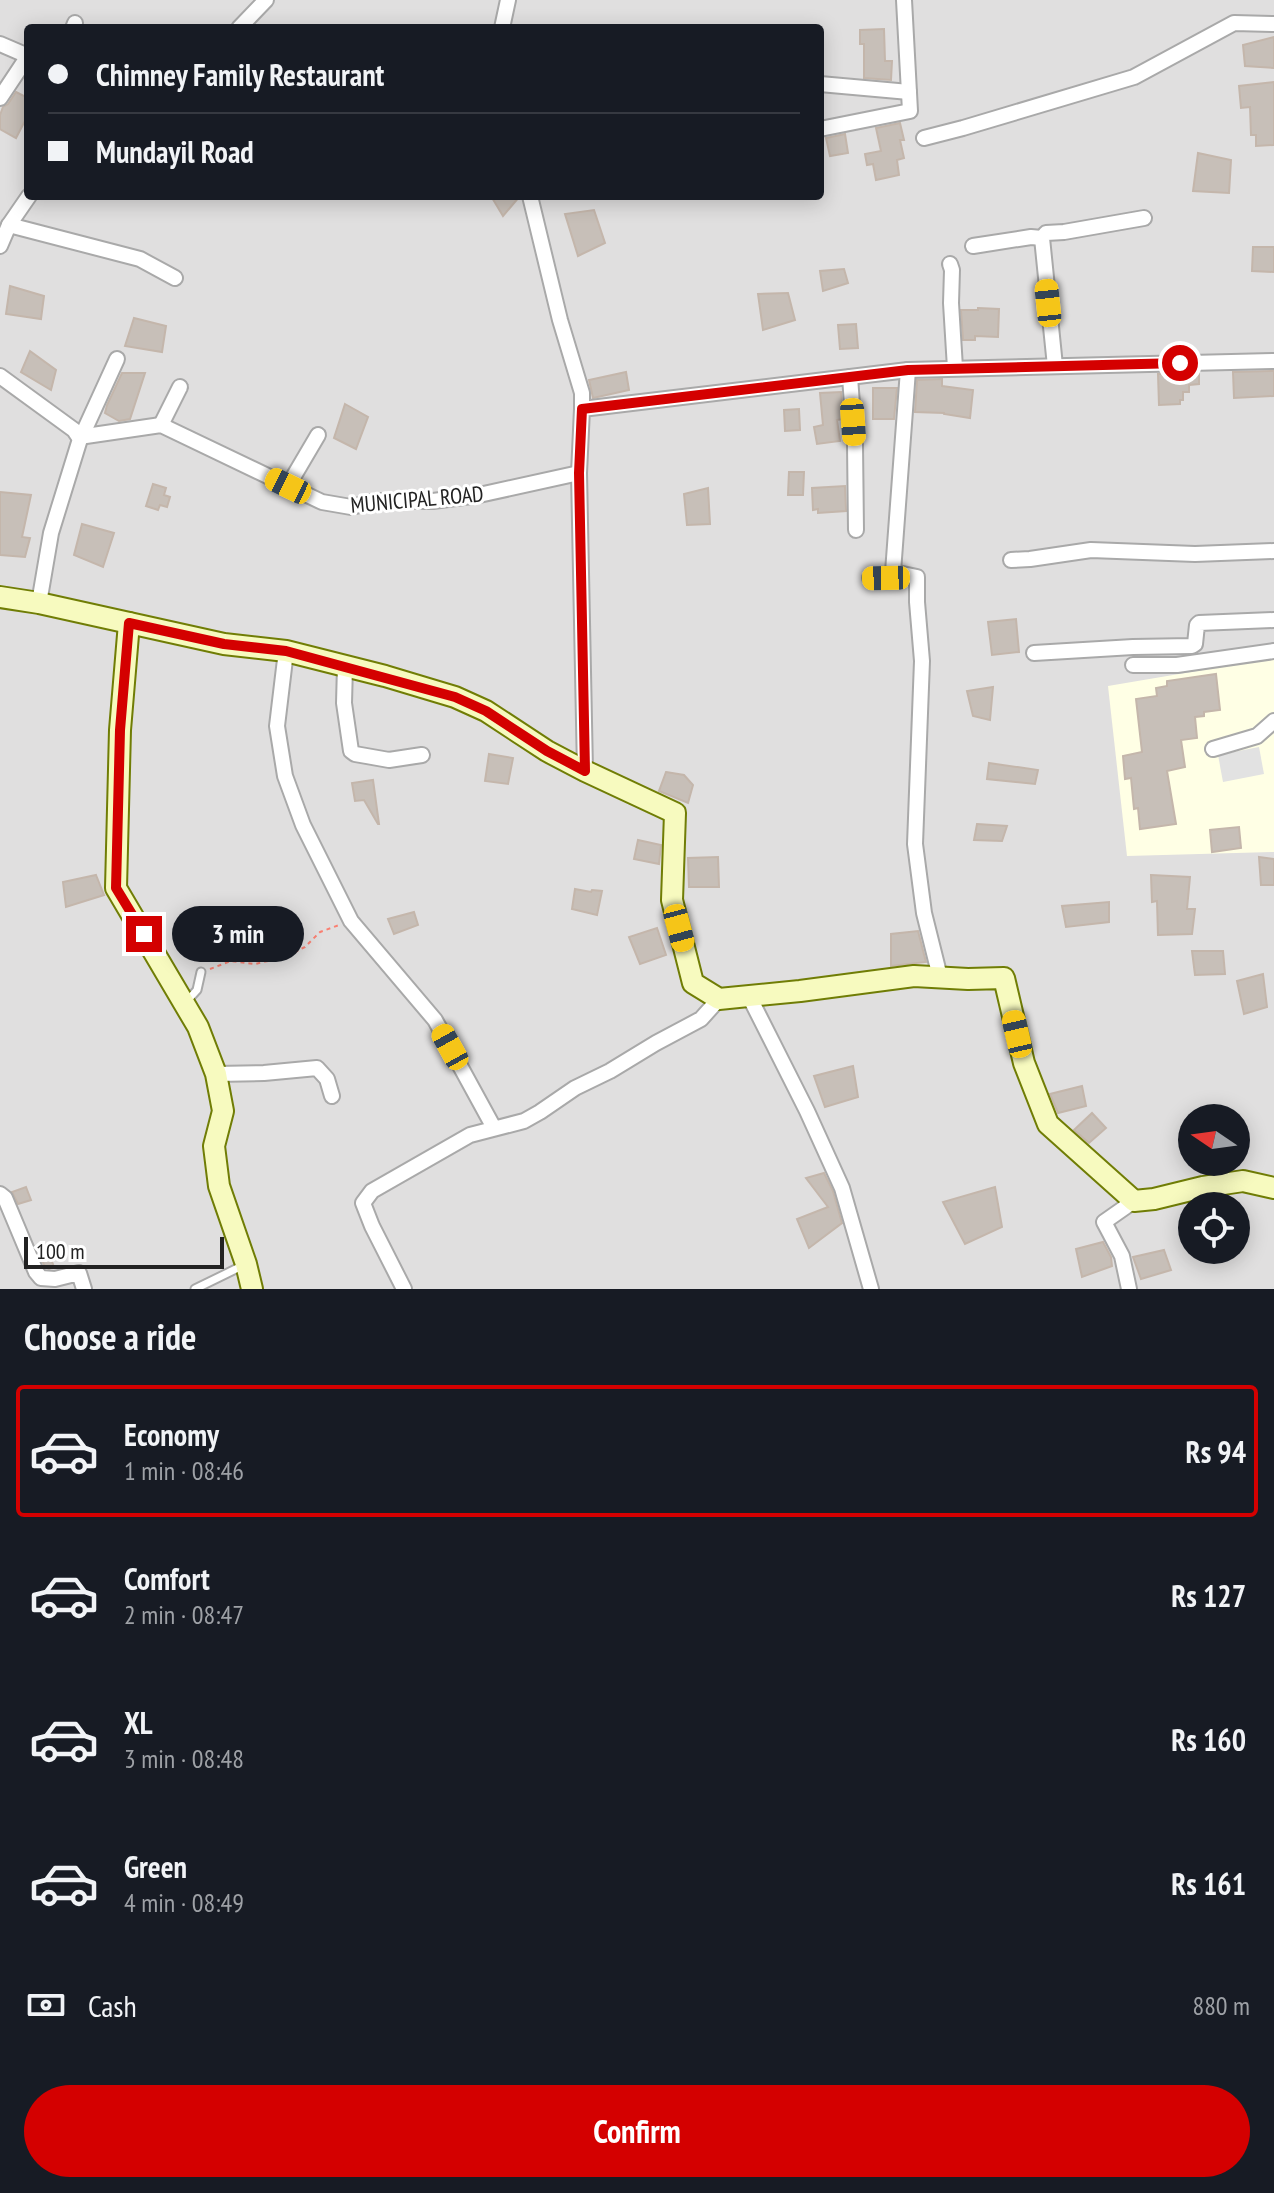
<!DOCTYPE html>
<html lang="en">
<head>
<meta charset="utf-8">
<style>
  :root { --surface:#171b24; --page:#242831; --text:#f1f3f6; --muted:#9ea1a6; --line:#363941; --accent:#d40000 }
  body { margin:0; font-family:"PT Sans Narrow",sans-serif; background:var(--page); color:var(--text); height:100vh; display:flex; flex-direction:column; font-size:30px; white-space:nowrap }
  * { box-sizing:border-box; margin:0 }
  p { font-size:26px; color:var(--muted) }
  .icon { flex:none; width:44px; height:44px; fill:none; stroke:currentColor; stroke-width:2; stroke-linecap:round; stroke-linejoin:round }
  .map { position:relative; height:1289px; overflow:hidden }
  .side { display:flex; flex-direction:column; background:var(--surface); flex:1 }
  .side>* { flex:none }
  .guide { position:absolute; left:24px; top:24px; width:800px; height:176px; border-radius:8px; box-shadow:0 4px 20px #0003; display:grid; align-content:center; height:176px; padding:0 24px; background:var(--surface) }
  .needle { width:52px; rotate:283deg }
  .buttons { position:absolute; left:1178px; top:1104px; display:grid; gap:16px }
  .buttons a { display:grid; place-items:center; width:72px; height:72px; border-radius:50%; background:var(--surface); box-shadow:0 4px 20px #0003; font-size:40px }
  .scale { position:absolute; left:24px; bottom:20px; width:200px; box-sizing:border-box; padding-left:8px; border:4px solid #222; border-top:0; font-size:22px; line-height:28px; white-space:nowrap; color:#222; -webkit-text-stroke:6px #fff; paint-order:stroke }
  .end { position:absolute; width:36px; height:36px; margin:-18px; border:10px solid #d40000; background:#fff; box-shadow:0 0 0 4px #fff }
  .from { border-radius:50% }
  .bubble { position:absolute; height:56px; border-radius:28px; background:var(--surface); box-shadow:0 4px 20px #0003; font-size:26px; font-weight:700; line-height:56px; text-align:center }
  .car { position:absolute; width:24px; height:48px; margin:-24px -12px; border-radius:10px; box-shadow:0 0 6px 2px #0007; background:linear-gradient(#f5c518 24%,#345 0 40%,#f5c518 0 76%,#345 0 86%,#f5c518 0) }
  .guide b { display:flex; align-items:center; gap:28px; height:76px; font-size:30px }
  .guide b+b { border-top:2px solid var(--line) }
  .guide i { width:20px; height:20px; background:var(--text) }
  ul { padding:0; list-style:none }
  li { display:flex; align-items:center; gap:24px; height:132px; margin:0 16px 12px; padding:0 8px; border:4px solid transparent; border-radius:8px }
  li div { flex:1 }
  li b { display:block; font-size:30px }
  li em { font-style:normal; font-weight:700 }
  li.active { border-color:var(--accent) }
  li>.icon { width:72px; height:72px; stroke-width:1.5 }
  h2 { padding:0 24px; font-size:36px; line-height:96px }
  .pay { display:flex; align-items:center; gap:20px; height:88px; padding:0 24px; font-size:30px }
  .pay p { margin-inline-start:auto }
  .cta { display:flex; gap:16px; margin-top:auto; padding:16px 24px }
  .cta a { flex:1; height:92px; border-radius:48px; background:var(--accent); color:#fff; font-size:32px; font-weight:700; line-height:92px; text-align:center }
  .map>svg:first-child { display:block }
  .residential { fill:#e0dfdf; fill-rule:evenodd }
  .education { fill:#ffffe5 }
  .parking { fill:#e2e2e2 }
  .building { fill:#c7bfb8; stroke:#c4b6ab; stroke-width:2 }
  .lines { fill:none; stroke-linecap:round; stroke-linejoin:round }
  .lane-casing { stroke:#a9a9a9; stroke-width:11 }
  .street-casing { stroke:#a9a9a9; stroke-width:18 }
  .secondary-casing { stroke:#707d05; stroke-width:24 }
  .path { stroke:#fa8072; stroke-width:2; stroke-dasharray:4 4; stroke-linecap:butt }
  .lane { stroke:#fff; stroke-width:7 }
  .street { stroke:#fff; stroke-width:14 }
  .secondary { stroke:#f7fabf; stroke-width:20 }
  .route { stroke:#d40000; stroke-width:10 }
  .labels { text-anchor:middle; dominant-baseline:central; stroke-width:6; stroke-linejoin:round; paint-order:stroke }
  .street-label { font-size:22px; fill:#222; stroke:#fff }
</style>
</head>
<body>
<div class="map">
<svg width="1274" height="1289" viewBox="0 0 1274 1289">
  <rect width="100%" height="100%" fill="#f2efe9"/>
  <path class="residential" d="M 0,0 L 1274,0 L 1274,1289 L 0,1289 ZM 28,28 L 820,28 L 820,196 L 28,196 ZM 1192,1118 L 1236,1118 L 1236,1162 L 1192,1162 ZM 1192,1206 L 1236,1206 L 1236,1250 L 1192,1250 Z"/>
  <polygon class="education" points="1274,658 1274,852 1127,856 1108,686"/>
  <polygon class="parking" points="1259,747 1264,774 1223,782 1218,755"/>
  <g class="building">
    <polygon points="884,29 885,61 892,61 891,80 864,78 864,44 860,44 860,30"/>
    <polygon points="1274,37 1274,68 1245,66 1243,45"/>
    <polygon points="1274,82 1274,145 1256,146 1256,135 1251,135 1250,107 1241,108 1239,86"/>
    <polygon points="16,92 28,98 28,115 16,138 0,129 0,115 3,107 8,104"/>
    <polygon points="900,123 904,140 900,140 904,158 897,160 899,175 876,180 873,164 867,165 865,154 881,151 876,128"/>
    <polygon points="845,134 848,153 830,156 826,138"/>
    <polygon points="1198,153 1231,160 1229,193 1193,191"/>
    <polygon points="491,196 520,196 503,216"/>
    <polygon points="594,210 605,243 578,256 565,214"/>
    <polygon points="1253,247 1274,247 1274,272 1252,271"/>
    <polygon points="844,269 848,283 823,291 820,271"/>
    <polygon points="10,286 44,296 41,319 6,314"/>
    <polygon points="788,293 795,320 763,330 758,294"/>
    <polygon points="978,308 999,309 998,337 975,336 975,340 963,340 961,310 978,310"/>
    <polygon points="134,318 166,326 162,352 125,346"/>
    <polygon points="856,324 858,348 840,349 838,325"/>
    <polygon points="30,351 56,370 51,390 21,372"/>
    <polygon points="1274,371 1274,396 1234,398 1233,372"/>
    <polygon points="626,372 629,390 593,398 589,380"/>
    <polygon points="122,373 145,373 130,419 119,421 105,413 107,405"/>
    <polygon points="1199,373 1199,384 1189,385 1189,392 1183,392 1183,400 1180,400 1180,404 1159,405 1158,374"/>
    <polygon points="942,379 942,386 973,390 970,418 944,414 944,413 915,412 917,380"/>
    <polygon points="873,388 897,388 894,419 873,419"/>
    <polygon points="841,392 843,419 837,420 840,441 817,444 814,427 823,425 820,393"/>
    <polygon points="345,404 368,417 356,449 334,438"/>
    <polygon points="799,409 800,430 785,431 784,410"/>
    <polygon points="789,472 804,472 803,495 788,495"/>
    <polygon points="153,484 166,488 164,495 170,497 167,507 160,505 158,510 146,506"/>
    <polygon points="845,486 846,511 818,513 818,509 813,510 812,488"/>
    <polygon points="708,488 710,524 687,525 684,494"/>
    <polygon points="0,492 31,495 22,537 30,538 25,557 0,555"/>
    <polygon points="82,524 114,533 103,567 74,555"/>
    <polygon points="1016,619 1019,652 992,655 988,622"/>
    <polygon points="1216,674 1220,710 1204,712 1204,716 1195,717 1197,738 1181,740 1185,767 1167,771 1176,824 1140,829 1138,808 1134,809 1131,778 1125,779 1123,756 1142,752 1136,699 1157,696 1156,688 1167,686 1167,681"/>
    <polygon points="993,687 990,720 973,716 967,691"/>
    <polygon points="489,754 513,758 508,784 485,781"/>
    <polygon points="989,763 1038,770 1035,784 987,779"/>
    <polygon points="666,772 684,775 693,785 688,803 659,791"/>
    <polygon points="373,780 379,824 378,824 364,800 355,801 352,783"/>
    <polygon points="977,824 1007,826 1002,841 974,840"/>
    <polygon points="1239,827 1241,848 1212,852 1210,830"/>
    <polygon points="638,840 661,845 659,864 634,859"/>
    <polygon points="718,857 719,887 689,887 688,858"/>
    <polygon points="1259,857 1274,859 1274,885 1261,885"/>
    <polygon points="96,875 104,895 66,907 63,882"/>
    <polygon points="1151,875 1190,877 1187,909 1195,909 1192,934 1158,935 1157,901 1152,902"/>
    <polygon points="575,889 591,892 592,890 602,891 597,915 572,909"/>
    <polygon points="1109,902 1109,922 1066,927 1062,906"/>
    <polygon points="414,912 418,925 394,934 388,919"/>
    <polygon points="657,928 666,955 640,964 629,937"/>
    <polygon points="918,931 926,962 891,966 891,934"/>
    <polygon points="1192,951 1223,951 1225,974 1195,975"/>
    <polygon points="1263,974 1267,1007 1244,1014 1237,981"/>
    <polygon points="853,1066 858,1097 825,1107 814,1076"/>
    <polygon points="1082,1086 1086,1106 1058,1113 1050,1094"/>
    <polygon points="1092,1113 1106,1128 1089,1143 1074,1130"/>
    <polygon points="824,1173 833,1191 842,1223 809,1248 797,1219 828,1207 806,1178"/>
    <polygon points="26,1187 31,1200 18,1204 12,1192"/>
    <polygon points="995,1187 1002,1227 965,1244 943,1202"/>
    <polygon points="1103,1242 1111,1257 1112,1266 1082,1277 1076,1249"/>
    <polygon points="1164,1250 1171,1270 1141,1279 1133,1257"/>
    <polygon points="48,1251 54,1267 49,1269 45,1267 39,1254"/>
  </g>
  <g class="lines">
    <defs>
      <g id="lane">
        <polyline points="186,1002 197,990 201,972"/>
        <polyline points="195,1289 244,1265"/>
      </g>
      <g id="street">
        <polyline points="73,28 75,23"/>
        <polyline points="239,28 266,0"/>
        <polyline points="502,28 508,0"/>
        <polyline points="0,44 28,56"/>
        <polyline points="820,84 909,92"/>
        <polyline points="0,98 28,56"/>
        <polyline points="820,129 910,111 904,0"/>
        <polyline points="924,138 963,128 1134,77 1234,23 1274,24"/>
        <polyline points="530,196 560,320 582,393 582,409"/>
        <polyline points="9,225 140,259 175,278"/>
        <polyline points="0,246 9,225 29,196"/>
        <polyline points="973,246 1031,237 1042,238"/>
        <polyline points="950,264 952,270 951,303 955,368"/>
        <polyline points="1055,366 1042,238 1046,233 1064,232 1144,218"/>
        <polyline points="0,376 74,430 80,439 51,533 39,603"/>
        <polyline points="850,377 855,445 856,530"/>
        <polyline points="161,425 180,387"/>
        <polyline points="79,437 161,425 322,502 351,507 377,501 433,501 479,495 579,473"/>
        <polyline points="79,437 85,429 117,359"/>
        <polyline points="288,486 318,435"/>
        <polyline points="1011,560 1030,559 1091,550 1195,554 1274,551"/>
        <polyline points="893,572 917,577 917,602 922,661 915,844 924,913 940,977"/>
        <polyline points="870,578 886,578 893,572 908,370"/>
        <polyline points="286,651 277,726 285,776 303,825 351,921 435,1020 494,1128"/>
        <polyline points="1034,653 1133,647 1192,646 1195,644 1197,625 1199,623 1274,620"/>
        <polyline points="1133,665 1177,665 1274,651"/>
        <polyline points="345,666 344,703 351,751 355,754 389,760 422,755"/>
        <polyline points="1213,749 1257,736 1274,721"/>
        <polyline points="585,771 579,473 582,409 908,370 1274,361"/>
        <polyline points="749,996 807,1111 842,1188 871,1289"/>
        <polyline points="216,1074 264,1073 317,1068 327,1079 332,1096"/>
        <polyline points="0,1194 5,1198 36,1272 41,1278 55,1279 79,1273 84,1289"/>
        <polyline points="404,1289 372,1226 363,1203 372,1191 470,1135 524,1121 540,1112 575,1088 610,1071 656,1043 701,1019 719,999"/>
        <polyline points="1129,1289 1122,1256 1104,1222 1134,1201"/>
      </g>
      <g id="secondary">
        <polyline points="0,597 39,603 224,644 286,651 385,676 455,697 486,711 547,751 585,771 675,813 672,900 693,983 719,999 800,991 914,976 968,979 1004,978 1024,1063 1048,1124 1134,1201 1154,1199 1203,1187 1243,1181 1274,1188"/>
        <polyline points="129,623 120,730 116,888 198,1027 216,1074 223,1111 214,1146 219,1186 246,1264 252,1289"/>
      </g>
    </defs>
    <use href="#lane" class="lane-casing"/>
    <use href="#street" class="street-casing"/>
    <use href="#secondary" class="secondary-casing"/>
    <polyline class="path" points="210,969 231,961 255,964 285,957 305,947 320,932 339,925"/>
    <use href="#lane" class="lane"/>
    <use href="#street" class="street"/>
    <use href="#secondary" class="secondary"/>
  </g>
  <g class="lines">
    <polyline class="route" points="144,934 116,888 120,730 129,623 224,644 286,651 455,697 486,711 547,751 585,771 579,473 582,409 908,370 1180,363"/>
  </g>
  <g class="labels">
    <g class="street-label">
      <text transform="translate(417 499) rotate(-5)">MUNICIPAL ROAD</text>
    </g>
  </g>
</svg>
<div class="buttons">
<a><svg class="needle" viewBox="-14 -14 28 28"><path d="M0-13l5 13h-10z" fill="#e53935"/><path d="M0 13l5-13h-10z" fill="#9ea1a6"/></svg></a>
<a><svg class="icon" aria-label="locate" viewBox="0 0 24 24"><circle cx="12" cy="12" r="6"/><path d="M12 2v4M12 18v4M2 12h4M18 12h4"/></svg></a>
</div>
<div class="scale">100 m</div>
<i class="end from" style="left:1180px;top:363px"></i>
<i class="end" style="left:144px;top:934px"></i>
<div class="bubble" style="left:172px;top:906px;width:132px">3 min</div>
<i class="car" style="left:1048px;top:303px;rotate:354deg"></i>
<i class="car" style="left:853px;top:422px;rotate:176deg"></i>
<i class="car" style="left:288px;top:486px;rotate:296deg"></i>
<i class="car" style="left:886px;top:578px;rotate:269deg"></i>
<i class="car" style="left:679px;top:928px;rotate:165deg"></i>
<i class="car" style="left:1017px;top:1034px;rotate:347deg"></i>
<i class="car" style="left:450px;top:1047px;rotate:331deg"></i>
<div class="guide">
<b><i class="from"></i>Chimney Family Restaurant</b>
<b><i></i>Mundayil Road</b>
</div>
</div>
<section class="side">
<h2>Choose a ride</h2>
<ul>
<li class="active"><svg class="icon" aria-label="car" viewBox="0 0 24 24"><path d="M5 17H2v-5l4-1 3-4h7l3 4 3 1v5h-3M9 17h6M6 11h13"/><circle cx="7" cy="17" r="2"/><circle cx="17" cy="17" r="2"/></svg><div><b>Economy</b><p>1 min · 08:46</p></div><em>Rs 94</em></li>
<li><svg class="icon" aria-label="car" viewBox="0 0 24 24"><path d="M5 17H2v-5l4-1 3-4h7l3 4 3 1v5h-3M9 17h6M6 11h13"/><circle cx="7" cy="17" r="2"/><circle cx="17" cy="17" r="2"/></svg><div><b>Comfort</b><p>2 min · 08:47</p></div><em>Rs 127</em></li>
<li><svg class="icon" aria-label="car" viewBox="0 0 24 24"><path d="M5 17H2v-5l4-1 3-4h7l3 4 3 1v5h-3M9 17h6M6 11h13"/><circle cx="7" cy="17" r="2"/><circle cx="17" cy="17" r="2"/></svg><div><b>XL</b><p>3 min · 08:48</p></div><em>Rs 160</em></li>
<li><svg class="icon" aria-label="car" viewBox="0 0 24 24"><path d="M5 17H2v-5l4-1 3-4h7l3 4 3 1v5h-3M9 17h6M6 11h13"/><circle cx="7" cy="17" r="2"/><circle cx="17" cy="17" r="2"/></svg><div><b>Green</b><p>4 min · 08:49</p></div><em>Rs 161</em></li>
</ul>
<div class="pay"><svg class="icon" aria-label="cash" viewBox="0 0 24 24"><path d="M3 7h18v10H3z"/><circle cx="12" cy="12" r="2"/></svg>Cash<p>880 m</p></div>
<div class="cta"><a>Confirm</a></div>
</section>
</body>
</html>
